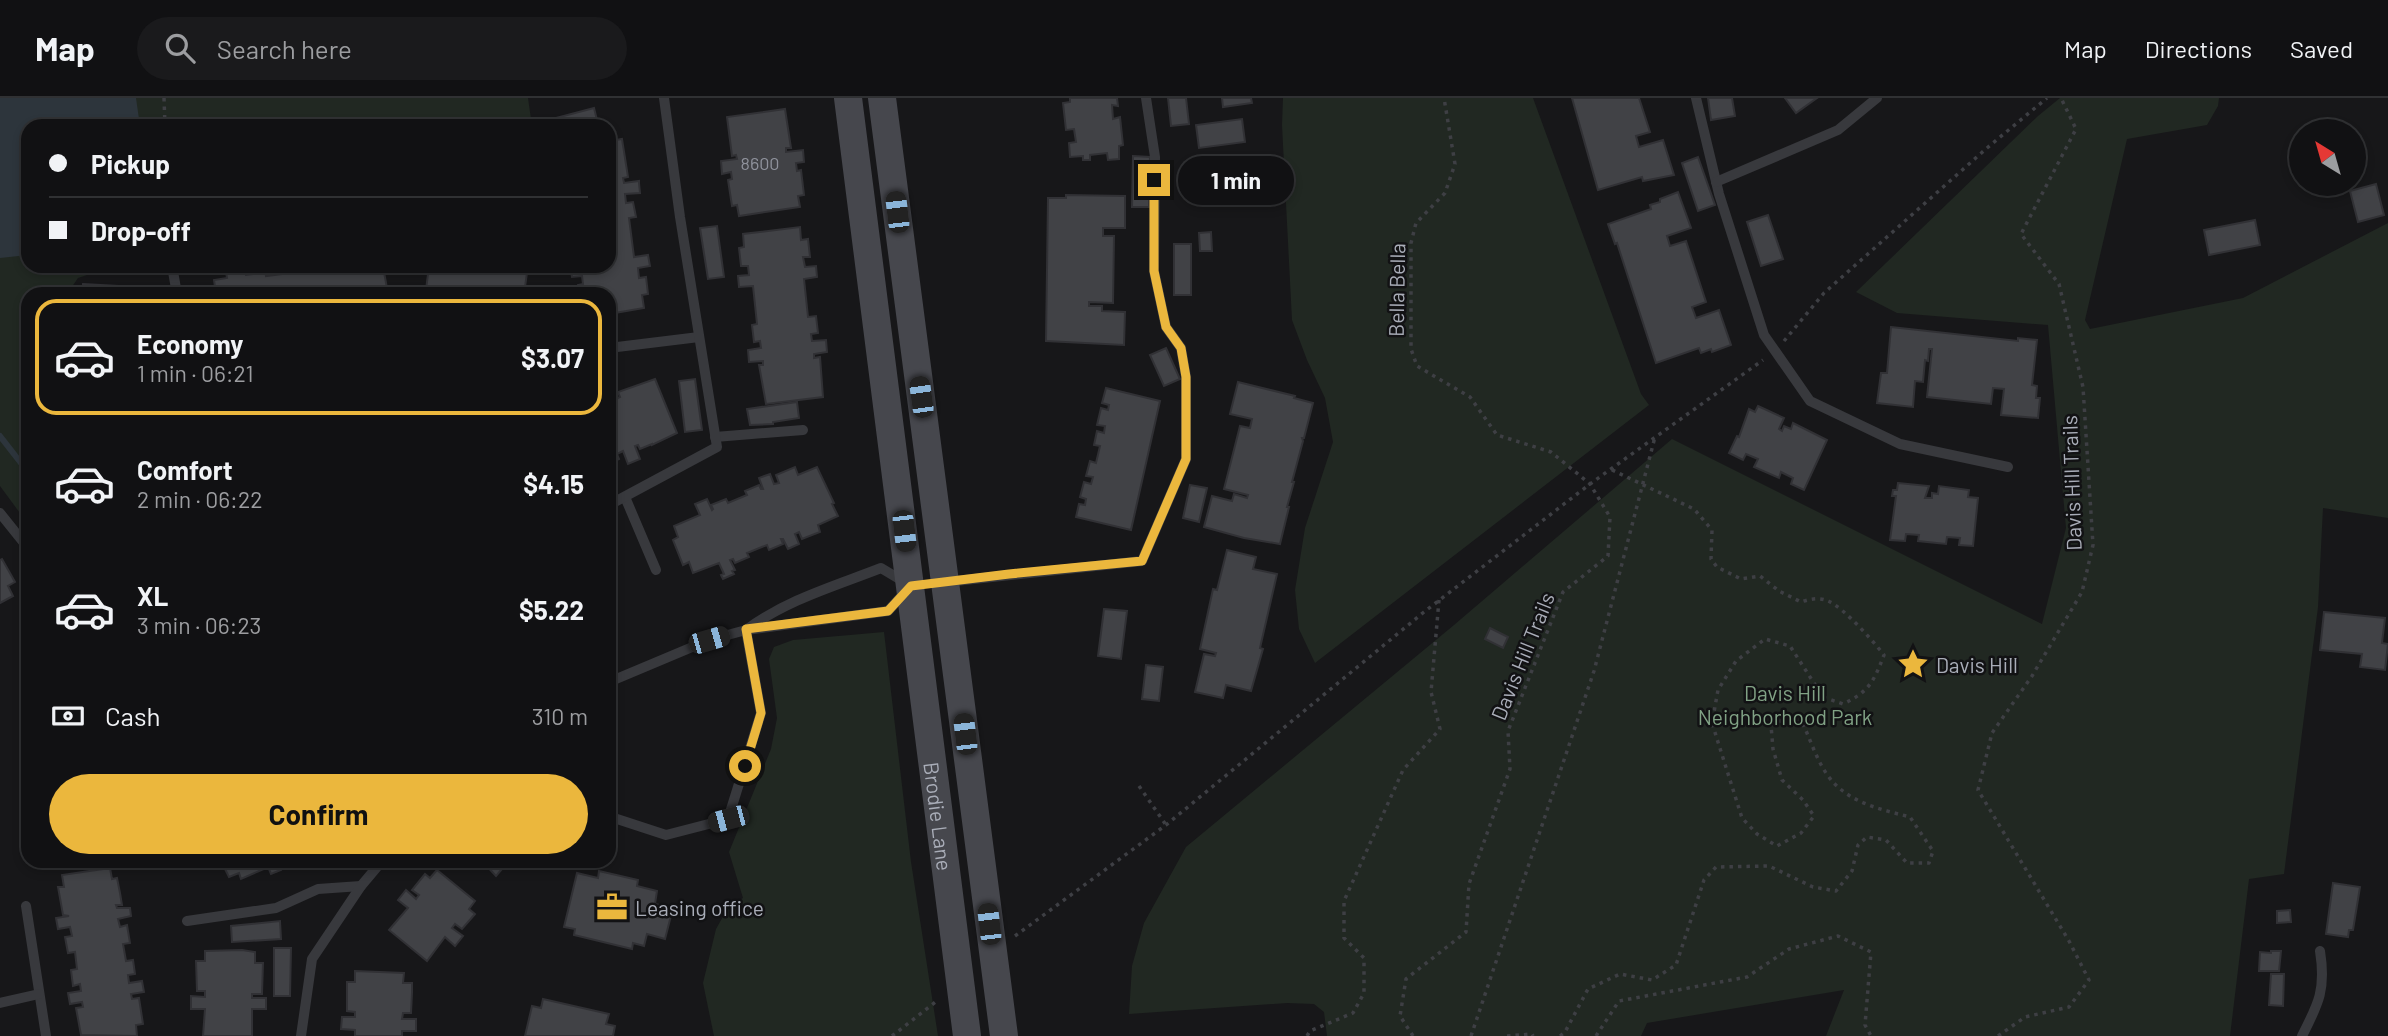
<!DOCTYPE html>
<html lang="en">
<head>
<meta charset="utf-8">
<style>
  :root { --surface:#111113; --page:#1a1a1c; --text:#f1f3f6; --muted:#9c9da0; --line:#303133; --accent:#ebb73d }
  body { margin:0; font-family:Barlow,sans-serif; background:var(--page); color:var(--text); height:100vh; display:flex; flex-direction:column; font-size:26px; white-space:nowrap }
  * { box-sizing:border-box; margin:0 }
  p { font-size:23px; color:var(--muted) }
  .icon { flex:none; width:38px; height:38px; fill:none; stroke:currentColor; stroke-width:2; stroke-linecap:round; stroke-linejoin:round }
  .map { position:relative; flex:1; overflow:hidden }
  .panel { position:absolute; left:21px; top:189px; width:595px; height:581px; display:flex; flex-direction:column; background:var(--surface); border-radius:21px; box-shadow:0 4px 10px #0003,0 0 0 2px var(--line) }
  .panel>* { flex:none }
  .top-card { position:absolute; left:21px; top:21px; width:595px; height:154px; border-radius:21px; box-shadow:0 4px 10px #0003,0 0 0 2px var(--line); display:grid; align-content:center; height:154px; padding:0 28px; background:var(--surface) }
  .needle { width:46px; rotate:323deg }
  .controls { position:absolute; left:2289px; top:21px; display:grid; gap:14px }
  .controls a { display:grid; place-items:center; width:77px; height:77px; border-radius:50%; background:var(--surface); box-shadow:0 4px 10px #0003,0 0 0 2px var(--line); font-size:35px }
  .end { position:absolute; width:32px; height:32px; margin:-16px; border:9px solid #ebb73d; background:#111; box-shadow:0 0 0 4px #111 }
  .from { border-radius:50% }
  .bubble { position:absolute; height:49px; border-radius:24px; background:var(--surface); box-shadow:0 4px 10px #0003,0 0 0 2px var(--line); font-size:23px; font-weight:700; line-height:49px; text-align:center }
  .car { position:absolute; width:21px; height:42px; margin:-21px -10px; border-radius:9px; box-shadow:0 0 5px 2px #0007; background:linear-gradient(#222 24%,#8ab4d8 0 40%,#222 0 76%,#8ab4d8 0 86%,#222 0) }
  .top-card b { display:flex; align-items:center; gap:24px; height:66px; font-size:26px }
  .top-card b+b { border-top:2px solid var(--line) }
  .top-card i { width:18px; height:18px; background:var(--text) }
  ul { padding:12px 0 0; list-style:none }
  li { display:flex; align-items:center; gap:21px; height:116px; margin:0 14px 10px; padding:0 14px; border:4px solid transparent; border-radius:21px }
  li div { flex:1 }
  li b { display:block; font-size:26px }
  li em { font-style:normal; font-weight:700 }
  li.active { border-color:var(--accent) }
  li>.icon { width:63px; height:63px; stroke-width:1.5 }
  .pay { display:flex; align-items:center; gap:18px; height:77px; padding:0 28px; font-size:26px }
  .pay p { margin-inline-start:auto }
  .action { display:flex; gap:14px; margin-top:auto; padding:14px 28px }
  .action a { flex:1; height:80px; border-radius:42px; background:var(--accent); color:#111; font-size:28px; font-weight:700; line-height:80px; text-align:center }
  header { display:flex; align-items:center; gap:42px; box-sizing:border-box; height:98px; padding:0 35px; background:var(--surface); border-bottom:2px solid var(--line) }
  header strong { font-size:33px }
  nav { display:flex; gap:38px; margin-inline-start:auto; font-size:24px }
  .search { width:490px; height:63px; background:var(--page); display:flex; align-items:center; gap:18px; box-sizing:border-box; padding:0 24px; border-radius:38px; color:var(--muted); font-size:26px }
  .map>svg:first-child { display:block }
  .green { fill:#212822 }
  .water { fill:#2d353c }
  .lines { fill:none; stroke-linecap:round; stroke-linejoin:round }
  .stream { stroke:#2d353c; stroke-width:6 }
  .building { fill:#414246; stroke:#313135; stroke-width:2 }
  .path { stroke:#3e3f44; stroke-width:3.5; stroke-dasharray:3.5 5; stroke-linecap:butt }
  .service { stroke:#38393d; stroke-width:10 }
  .secondary { stroke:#46474d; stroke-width:28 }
  .route { stroke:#ebb73d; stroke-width:9 }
  .labels { text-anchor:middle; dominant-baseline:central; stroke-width:5; stroke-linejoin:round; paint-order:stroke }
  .number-label { font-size:18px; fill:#8f929c }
  .street-label { font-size:21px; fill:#a9adb8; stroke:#121214 }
  .poi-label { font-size:21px; fill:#a9adb8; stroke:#121214; text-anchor:start }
  .park-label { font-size:21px; fill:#81a285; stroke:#121214 }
</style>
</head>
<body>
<header>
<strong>Map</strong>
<div class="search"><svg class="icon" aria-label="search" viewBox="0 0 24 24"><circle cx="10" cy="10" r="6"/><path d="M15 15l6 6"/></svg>Search here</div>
<nav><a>Map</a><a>Directions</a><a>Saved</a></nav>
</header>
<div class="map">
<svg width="2388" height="938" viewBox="0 0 2388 938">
  <rect width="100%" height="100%" fill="#171719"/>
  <g class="green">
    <polygon points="0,0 528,0 532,28 28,28 28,168 114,168 78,180 67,196 28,196 28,426 0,388"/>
    <polygon points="1283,0 1533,0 1641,296 1649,307 1315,565 1299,531 1295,492 1305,430 1333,344 1325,300 1307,262 1292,222 1282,27"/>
    <polygon points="2060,0 2219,0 2218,8 2207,27 2127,41 2085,222 2090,231 2243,200 2388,125 2388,420 2323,410 2318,509 2284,776 2249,781 2230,938 1826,938 1844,892 1647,925 1641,938 1327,938 1324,914 1314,906 1287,905 1129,916 1132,868 1144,825 1186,749 1454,527 1672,341 2042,526 2066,430 2048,227 1897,215 1856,194 2038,18"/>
    <polygon points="884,534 911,764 938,938 714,938 703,885 716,831 729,808 743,800 729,754 771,651 777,620 769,561 774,549 793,542"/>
  </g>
  <polygon class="water" points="0,0 136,0 140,28 28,28 28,157 0,160"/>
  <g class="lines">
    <polyline class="stream" points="0,338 28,374"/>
  </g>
  <g class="building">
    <polygon points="1070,0 1117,0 1118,8 1112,7 1113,21 1120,19 1123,47 1119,48 1119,61 1108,62 1107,55 1090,57 1090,62 1083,62 1083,58 1070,59 1069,45 1076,44 1074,31 1066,32 1063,5 1070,4"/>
    <polygon points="1168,0 1186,0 1189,26 1171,28"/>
    <polygon points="1222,0 1251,0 1252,5 1223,9"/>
    <polygon points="1572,0 1639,0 1650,34 1636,38 1639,49 1663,42 1674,77 1643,83 1642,79 1598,92"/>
    <polygon points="1708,0 1732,0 1735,18 1711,22"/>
    <polygon points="1785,0 1817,0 1796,15"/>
    <polygon points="594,10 598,26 557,28 556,20"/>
    <polygon points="785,11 791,50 786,50 786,54 803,52 804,64 796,65 797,73 801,72 804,97 798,98 800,109 739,118 737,107 732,108 728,82 732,81 731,74 722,76 721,63 737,61 736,57 732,58 727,19"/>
    <polygon points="1242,21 1245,44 1199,50 1196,27"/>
    <polygon points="622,41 628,79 623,80 624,85 639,83 639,85 640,95 625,96 626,105 633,104 636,119 629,120 634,159 648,157 650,168 638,170 639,180 646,179 648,196 642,197 644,210 609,216 609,196 579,196 578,187 583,186 582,178 572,179 570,168 609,168 609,43"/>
    <polygon points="1133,58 1150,59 1149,109 1132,109"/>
    <polygon points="1698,59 1715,107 1698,113 1682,65"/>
    <polygon points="2376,86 2384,117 2358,124 2350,93"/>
    <polygon points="1678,94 1691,130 1667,138 1670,148 1686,143 1706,204 1692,209 1696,220 1719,212 1731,247 1712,254 1711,251 1701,255 1699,250 1656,265 1617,145 1615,146 1608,126 1651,111 1650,107 1660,104 1660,101"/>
    <polygon points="1066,97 1125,98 1125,130 1103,130 1103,138 1114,138 1113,205 1089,204 1089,208 1102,208 1102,213 1125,214 1124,247 1046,243 1048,100 1066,100"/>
    <polygon points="1768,117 1783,161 1761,168 1747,124"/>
    <polygon points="2255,122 2260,147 2209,157 2204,132"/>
    <polygon points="717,128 724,179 708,181 700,130"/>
    <polygon points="800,129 801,142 808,141 810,159 803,159 805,169 816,168 817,179 804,181 808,219 816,218 818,235 811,236 812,243 826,242 827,254 814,256 814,260 820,259 823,299 766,306 759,267 763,267 763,263 749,264 748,252 761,250 760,243 754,244 752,227 757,226 753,188 739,189 738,178 749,177 748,168 741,168 739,150 744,149 743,136"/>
    <polygon points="1211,134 1212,153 1200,153 1199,135"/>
    <rect x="1174" y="146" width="17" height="51"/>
    <polygon points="253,168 265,168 266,178 304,173 304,168 321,168 321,171 328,170 328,168 383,168 388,196 216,196 214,182 227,180 226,174 245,172 246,177 254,176"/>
    <polygon points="429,168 528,168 524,196 468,196 468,192 465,192 464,196 436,196 437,193 426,192"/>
    <polygon points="83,186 136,189 136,196 82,196"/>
    <polygon points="1891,229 2018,243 2018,240 2037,242 2032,287 2037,288 2036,300 2040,300 2038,320 2001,317 2004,291 1993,290 1991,306 1927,299 1932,251 1929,251 1928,263 1925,262 1923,284 1915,283 1913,309 1877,305 1881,275 1887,275"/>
    <polygon points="1166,250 1180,281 1164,288 1150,257"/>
    <polygon points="655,281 677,335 652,347 652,346 640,351 638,347 635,348 640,361 628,366 623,353 617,356 619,361 609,366 609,288 616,301 620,299 618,294"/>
    <polygon points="695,281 702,332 685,334 679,283"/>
    <polygon points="1238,284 1295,298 1294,300 1313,305 1304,340 1302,340 1303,343 1292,384 1294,384 1287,409 1289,409 1280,446 1244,440 1204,429 1212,398 1232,403 1234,396 1247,400 1248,397 1224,391 1240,328 1250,330 1252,321 1230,316"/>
    <polygon points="1106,290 1160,303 1131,432 1076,419 1079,406 1085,407 1086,401 1080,399 1084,384 1091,386 1093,379 1086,378 1090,363 1096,365 1100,348 1094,347 1097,333 1104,335 1105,328 1097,327 1101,310 1108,312 1109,307 1102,305"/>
    <polygon points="797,304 799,320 773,324 773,326 750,327 747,311"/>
    <polygon points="1758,308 1784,320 1779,331 1782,333 1784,328 1791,331 1793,325 1827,342 1804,392 1791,386 1793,380 1781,374 1779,380 1754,369 1758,361 1746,356 1743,362 1729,355 1737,338 1739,339 1749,311 1755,314"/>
    <polygon points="795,369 798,377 817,369 834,405 832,406 838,418 818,427 820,434 802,441 799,434 795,436 799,446 788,451 783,441 781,441 783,446 769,452 767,447 747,455 749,459 735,465 733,461 730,462 735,472 732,473 734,476 723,481 721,477 724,476 719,465 693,475 689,464 683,467 673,442 678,439 674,428 700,417 695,406 707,401 712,412 713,411 711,407 726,401 728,405 747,397 745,393 759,387 761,391 763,391 759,380 770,376 774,386 779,385 776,377"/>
    <polygon points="1898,385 1929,388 1925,400 1932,400 1932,395 1938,396 1939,388 1969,392 1968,399 1978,400 1973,448 1959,447 1960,440 1947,439 1946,446 1918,443 1919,437 1906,436 1905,443 1890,442 1896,398 1892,398 1893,392 1897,392"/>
    <polygon points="1190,387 1207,390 1199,424 1183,420"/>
    <polygon points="1227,452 1256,459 1253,471 1277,476 1260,550 1263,551 1251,593 1226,587 1223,600 1195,594 1204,556 1215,558 1216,555 1200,551 1213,491 1217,492"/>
    <polygon points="2,461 15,484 8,488 13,498 0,505 0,462"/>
    <polygon points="1104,511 1127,513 1121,561 1098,558"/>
    <polygon points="2324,514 2385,520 2382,545 2388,546 2385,572 2360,569 2362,556 2320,552"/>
    <polygon points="1490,530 1508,539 1503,550 1485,541"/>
    <polygon points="1146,567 1163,569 1159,603 1142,601"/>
    <polygon points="221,763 278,763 281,772 271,776 266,764 266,770 241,781 239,775 229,779"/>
    <polygon points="482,763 509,763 496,778"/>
    <polygon points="110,770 112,781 117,780 120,795 122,807 116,807 117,810 130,810 131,818 118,821 120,829 127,827 130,845 123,846 126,863 133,862 135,876 128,877 129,885 142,883 144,894 131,896 132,901 139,900 143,926 136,927 137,938 81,937 76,910 83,909 82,904 70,906 68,895 81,893 80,886 73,888 71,872 77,871 75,854 68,855 65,839 72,838 70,829 58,831 56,820 69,818 63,817 58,789 64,789 62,777"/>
    <polygon points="437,772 475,803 469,811 475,816 462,831 455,826 452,830 463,838 455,848 445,839 427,863 389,832 408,810 398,802 406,792 416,801 419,797 412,792 425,776 430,780"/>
    <polygon points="599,773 638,782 637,788 657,793 655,806 673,810 665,841 647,836 644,848 633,845 632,851 574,837 575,831 564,829 577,775 598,780"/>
    <polygon points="2333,785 2360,789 2353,832 2349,832 2348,839 2326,836"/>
    <polygon points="2290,812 2291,824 2277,825 2277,813"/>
    <polygon points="280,823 281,841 232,844 231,828"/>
    <polygon points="274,850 291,850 290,898 274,898"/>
    <polygon points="242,852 255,854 255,865 263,865 262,896 252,896 252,900 266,900 266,911 252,911 252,938 203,938 205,911 191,911 191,898 205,899 205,893 197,893 196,863 205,863 205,853"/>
    <polygon points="2271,853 2281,853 2279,873 2259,873 2260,854 2271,855"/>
    <polygon points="355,873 404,875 403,885 412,885 412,895 411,915 403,915 402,921 416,921 416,933 402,933 402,938 355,938 355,932 341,931 342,919 355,919 355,914 347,913 347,884 355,884"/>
    <polygon points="2271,876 2284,876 2283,908 2269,907"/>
    <polygon points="543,901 609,916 606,926 615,928 613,938 525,938 532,908 541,910"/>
  </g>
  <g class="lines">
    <g class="path">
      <polyline points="164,0 165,28"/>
      <polyline points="1784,243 1824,195 1987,50 2047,0"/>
      <polyline points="1139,688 1166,727"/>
      <polyline points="1015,838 1166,727 1424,514 1590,386 1763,262"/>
      <polyline points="892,938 938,902"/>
      <polyline points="1307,938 1310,933 1353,915 1364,895 1364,860 1344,840 1344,803 1403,672 1440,631 1431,594 1439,502"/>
      <polyline points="1413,938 1400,918 1406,881 1466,834 1469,786 1510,671 1508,633 1563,494 1608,458 1610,419 1590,386 1551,354 1497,337 1470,299 1417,268 1411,251 1411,145 1416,125 1445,95 1455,66 1444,0"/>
      <polyline points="1471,938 1594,573 1655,339"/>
      <polyline points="1507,938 1532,936 1533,938"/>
      <path d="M 1560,938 L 1565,934 L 1588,891 L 1620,876 L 1652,882 L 1676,867 L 1704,782 L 1716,769 L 1769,768 L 1813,789 L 1836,793 L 1852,773 L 1858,747 L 1867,739 L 1886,742 L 1907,765 L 1929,765 L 1933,753 L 1910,719 C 1879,711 1845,704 1826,675 C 1816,660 1810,641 1803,626 L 1788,620 L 1771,627 L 1773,651 L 1782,682 L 1803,702 L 1814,718 L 1801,735 L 1777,748 L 1757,736 L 1742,720 L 1712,625 L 1718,592 L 1736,563 L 1765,541 L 1790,548 L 1823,599 L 1843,606 C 1869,594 1874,583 1884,557 C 1874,544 1843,509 1828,503 C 1819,499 1810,501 1801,504 L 1779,493 L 1760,478 L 1741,481 L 1717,469 L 1711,461 L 1712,432 L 1694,411 L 1610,371"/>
      <polyline points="1596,938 1619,903 1747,879 1789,851 1838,838 1871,854 1865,927 1871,938"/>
      <polyline points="1998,938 2025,919 2069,909 2089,882 2069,843 1978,692 1992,635 2032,578 2082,494 2093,447 2083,289 2059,186 2021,136 2076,31 2061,0"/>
    </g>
    <g class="service">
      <polyline points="1696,0 1719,96 1764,237 1810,303 1900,346 2008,369"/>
      <polyline points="1716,84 1838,32 1877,0"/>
      <polyline points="172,168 177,196"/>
      <polyline points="609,250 699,239"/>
      <polyline points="715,339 803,332"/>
      <polyline points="625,399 656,472"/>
      <polyline points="609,407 717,349 680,119 664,0"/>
      <polyline points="0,415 28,450"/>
      <polyline points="946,484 1142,463 1186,361 1186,279 1181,250 1166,229 1154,173 1155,59 1146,0"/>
      <path d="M 609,584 L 709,542 L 746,532 L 888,513 L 911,488 L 881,470 C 835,488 786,502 746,532"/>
      <polyline points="609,710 614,720 666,737 728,721 761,615 746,532"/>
      <polyline points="26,808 46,938"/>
      <polyline points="187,823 276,810 318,791 361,788"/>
      <polyline points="0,905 39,896"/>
      <polyline points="301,938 312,861 361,788 382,763"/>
      <path d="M 2302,938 C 2319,905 2326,891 2320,853"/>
    </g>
    <g class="secondary">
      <path id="s1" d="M 848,0 L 967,938"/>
      <polyline points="882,0 1004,938"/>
    </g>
  </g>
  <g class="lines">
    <polyline class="route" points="745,668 761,615 746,531 888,513 911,488 1009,476 1142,463 1186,361 1186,279 1181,250 1166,229 1154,173 1154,82"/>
  </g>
  <defs>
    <symbol id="sight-bare" viewBox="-9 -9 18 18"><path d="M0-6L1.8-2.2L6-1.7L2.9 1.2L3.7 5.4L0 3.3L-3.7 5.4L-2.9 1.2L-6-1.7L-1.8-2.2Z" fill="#ebb73d" stroke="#121214" stroke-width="2.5" paint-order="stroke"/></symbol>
    <symbol id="office-bare" viewBox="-9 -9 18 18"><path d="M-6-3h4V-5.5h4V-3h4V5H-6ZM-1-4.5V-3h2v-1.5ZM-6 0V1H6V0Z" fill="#ebb73d" stroke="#121214" stroke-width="2.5" paint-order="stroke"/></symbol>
  </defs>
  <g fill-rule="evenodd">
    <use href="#sight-bare" x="1891" y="544" width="44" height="44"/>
    <use href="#office-bare" x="590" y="787" width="44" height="44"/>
  </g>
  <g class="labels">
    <g class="number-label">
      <text x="760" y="65">8600</text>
    </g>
    <g class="street-label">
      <text transform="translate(1396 192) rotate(-89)">Bella Bella</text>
      <text transform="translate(2071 385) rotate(-92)">Davis Hill Trails</text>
      <text transform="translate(1522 558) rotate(-68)">Davis Hill Trails</text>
      <text stroke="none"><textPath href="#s1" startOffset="724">Brodie Lane</textPath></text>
    </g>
    <g class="poi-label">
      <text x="1936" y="566">Davis Hill</text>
      <text x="635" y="809">Leasing office</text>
    </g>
    <g class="park-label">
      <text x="1785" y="594">Davis Hill<tspan x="1785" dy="24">Neighborhood Park</tspan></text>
    </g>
  </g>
</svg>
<div class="controls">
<a><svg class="needle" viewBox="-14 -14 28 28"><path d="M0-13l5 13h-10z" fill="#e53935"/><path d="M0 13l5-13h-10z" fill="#9c9da0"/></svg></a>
</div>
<i class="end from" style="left:745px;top:668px"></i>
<i class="end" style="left:1154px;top:82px"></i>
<div class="bubble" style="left:1178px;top:58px;width:116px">1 min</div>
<i class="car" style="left:897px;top:114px;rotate:353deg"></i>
<i class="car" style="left:921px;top:299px;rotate:352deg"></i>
<i class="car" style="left:904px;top:433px;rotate:173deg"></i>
<i class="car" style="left:709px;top:542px;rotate:74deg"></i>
<i class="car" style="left:965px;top:636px;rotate:353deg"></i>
<i class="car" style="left:728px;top:721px;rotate:255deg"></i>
<i class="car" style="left:989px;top:826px;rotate:353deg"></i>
<div class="top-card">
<b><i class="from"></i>Pickup</b>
<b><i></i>Drop-off</b>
</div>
<section class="panel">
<ul>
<li class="active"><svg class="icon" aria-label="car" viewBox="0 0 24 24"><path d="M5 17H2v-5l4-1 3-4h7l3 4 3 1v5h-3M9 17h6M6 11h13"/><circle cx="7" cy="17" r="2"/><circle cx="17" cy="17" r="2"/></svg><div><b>Economy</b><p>1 min · 06:21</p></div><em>$3.07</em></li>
<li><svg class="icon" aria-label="car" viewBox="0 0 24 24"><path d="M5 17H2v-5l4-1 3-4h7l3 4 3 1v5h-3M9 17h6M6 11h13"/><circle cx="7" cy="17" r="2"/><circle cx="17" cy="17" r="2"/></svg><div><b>Comfort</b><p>2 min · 06:22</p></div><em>$4.15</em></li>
<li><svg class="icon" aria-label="car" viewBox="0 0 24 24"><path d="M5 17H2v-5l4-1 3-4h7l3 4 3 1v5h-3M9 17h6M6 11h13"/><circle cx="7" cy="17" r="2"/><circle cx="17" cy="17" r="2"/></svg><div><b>XL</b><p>3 min · 06:23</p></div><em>$5.22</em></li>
</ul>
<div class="pay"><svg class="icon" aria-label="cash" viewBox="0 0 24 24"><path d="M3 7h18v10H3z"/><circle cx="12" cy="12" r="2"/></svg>Cash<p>310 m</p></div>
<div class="action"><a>Confirm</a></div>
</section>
</div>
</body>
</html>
